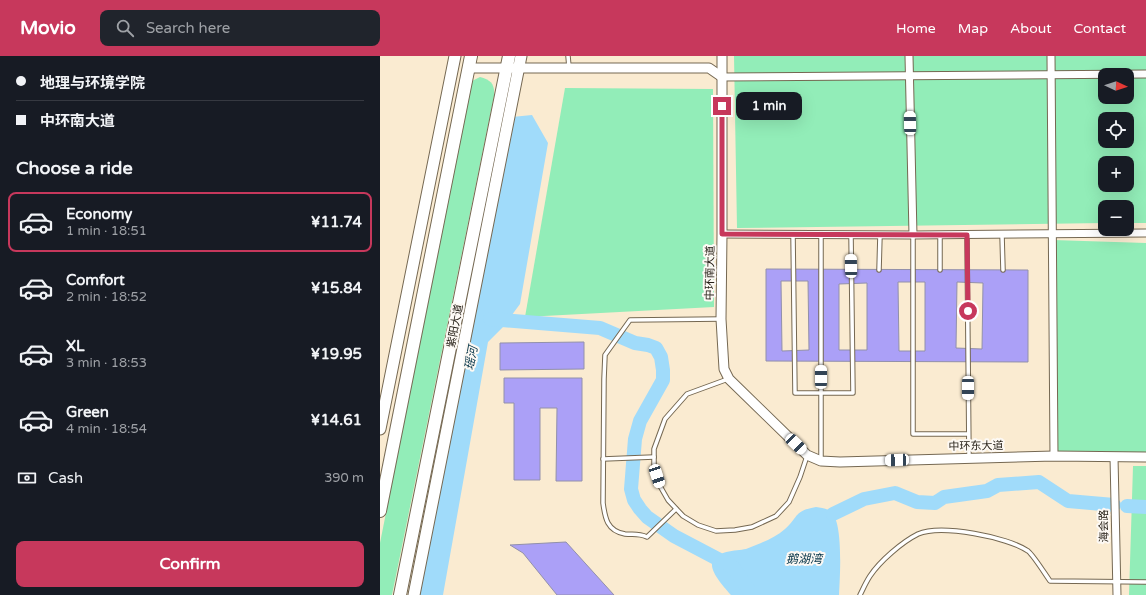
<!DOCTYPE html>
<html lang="en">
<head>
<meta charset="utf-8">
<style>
  :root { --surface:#171b24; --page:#20242c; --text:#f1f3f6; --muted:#9ea1a6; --line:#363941; --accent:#c7385c }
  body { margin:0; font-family:"Varela Round","Noto Sans SC",sans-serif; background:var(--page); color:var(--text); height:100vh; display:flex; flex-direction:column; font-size:15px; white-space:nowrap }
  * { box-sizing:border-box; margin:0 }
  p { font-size:13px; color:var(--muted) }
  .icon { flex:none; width:22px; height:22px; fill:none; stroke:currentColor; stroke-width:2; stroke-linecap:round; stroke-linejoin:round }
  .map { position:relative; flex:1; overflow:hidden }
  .sheet { display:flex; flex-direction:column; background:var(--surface); width:380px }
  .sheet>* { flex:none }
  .guide { display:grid; align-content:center; height:88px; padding:0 16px; background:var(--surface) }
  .needle { width:26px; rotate:93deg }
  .fabs { position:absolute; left:718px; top:12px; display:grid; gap:8px }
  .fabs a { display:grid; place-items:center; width:36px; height:36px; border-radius:8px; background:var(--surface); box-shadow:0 4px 16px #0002; font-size:20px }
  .end { position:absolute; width:18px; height:18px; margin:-9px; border:5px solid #c7385c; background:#fff; box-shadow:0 0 0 2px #fff }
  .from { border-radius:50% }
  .bubble { position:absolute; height:28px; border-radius:8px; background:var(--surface); box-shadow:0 4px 16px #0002; font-size:13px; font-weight:800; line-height:28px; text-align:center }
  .car { position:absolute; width:12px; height:24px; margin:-12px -6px; border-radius:5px; box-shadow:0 0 3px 1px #0007; background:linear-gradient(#fff 24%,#345 0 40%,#fff 0 76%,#345 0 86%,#fff 0) }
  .guide b { display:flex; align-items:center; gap:14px; height:38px; font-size:15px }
  .guide b+b { border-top:1px solid var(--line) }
  .guide i { width:10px; height:10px; background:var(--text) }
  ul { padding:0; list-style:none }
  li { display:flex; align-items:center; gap:12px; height:60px; margin:0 8px 6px; padding:0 8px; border:2px solid transparent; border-radius:8px }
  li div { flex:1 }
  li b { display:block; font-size:15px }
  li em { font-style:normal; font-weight:800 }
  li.active { border-color:var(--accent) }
  li>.icon { width:36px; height:36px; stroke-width:1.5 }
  h2 { padding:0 16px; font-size:18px; line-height:48px }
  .pay { display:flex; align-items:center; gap:10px; height:44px; padding:0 16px; font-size:15px }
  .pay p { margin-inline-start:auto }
  .primary-button { display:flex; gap:8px; margin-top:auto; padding:8px 16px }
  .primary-button a { flex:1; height:46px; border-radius:8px; background:var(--accent); color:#fff; font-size:16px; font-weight:800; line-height:46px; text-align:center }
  header { display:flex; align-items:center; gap:24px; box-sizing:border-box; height:56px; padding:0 20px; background:var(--accent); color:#fff }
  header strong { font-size:19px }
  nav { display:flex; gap:22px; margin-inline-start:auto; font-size:14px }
  .search { width:280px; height:36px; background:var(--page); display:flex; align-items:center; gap:10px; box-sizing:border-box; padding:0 14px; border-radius:8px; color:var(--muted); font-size:15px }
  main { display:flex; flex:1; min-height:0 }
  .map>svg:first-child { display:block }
  .green { fill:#92edb8; fill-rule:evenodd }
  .water { fill:#a0dbfa }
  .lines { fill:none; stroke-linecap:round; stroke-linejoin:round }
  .river { stroke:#a0dbfa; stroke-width:14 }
  .building { fill:#aba0f7; stroke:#9290aa; fill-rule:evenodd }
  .service-casing { stroke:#756852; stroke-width:5.5 }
  .minor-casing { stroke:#756852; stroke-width:9 }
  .tertiary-casing { stroke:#756852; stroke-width:11 }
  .primary-casing { stroke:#756852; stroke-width:13 }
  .trunk-casing { stroke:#756852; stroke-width:14 }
  .service { stroke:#fff; stroke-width:3.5 }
  .minor { stroke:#fff; stroke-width:7 }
  .tertiary { stroke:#fff; stroke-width:9 }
  .primary { stroke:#fff; stroke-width:11 }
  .trunk { stroke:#fff; stroke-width:12 }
  .route { stroke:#c7385c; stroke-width:5 }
  .labels { text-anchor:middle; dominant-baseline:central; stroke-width:4; stroke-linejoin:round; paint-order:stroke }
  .street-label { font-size:11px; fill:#272118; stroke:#fdf9f4 }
  .water-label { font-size:12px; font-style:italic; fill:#003145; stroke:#fdf9f4 }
</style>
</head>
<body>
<header>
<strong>Movio</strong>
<div class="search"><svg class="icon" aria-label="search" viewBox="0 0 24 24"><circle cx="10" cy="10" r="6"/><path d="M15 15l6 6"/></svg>Search here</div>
<nav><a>Home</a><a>Map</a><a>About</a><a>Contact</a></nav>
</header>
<main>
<section class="sheet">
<div class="guide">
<b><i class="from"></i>地理与环境学院</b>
<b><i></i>中环南大道</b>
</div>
<h2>Choose a ride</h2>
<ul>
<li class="active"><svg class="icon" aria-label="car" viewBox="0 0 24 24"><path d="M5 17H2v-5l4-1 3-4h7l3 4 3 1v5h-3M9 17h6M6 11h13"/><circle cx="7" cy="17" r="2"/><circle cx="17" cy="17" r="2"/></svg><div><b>Economy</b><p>1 min · 18:51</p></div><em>¥11.74</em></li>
<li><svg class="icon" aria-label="car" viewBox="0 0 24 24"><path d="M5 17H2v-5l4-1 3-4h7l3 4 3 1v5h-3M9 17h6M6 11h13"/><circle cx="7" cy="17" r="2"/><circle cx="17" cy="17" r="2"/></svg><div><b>Comfort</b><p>2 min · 18:52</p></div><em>¥15.84</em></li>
<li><svg class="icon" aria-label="car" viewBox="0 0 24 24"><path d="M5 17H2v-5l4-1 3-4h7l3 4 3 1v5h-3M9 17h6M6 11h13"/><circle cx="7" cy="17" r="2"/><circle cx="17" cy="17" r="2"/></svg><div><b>XL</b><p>3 min · 18:53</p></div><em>¥19.95</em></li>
<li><svg class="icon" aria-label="car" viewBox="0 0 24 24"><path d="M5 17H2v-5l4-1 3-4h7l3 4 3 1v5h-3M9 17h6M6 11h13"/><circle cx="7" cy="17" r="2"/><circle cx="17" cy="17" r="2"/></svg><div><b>Green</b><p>4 min · 18:54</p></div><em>¥14.61</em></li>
</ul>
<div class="pay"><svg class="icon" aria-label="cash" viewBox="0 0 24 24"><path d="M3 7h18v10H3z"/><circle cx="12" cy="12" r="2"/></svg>Cash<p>390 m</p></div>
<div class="primary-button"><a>Confirm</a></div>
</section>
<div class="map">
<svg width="766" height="539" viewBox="0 0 766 539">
  <rect width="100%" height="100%" fill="#faebd1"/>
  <g class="green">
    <path d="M 354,0 L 766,0 L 766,167 L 747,167 L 747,151 L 725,151 L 725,167 L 357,172 ZM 725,19 L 747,19 L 747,41 L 725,41 ZM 725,63 L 747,63 L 747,85 L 725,85 ZM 725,107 L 747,107 L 747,129 L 725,129 Z"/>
    <path d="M 100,21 C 111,24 115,28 114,40 L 12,539 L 0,539 L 0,487 L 92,25 Z"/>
    <polygon points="185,32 333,33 334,251 145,261"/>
    <polygon points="673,184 766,187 766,401 674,400"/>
    <polygon points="753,410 766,410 766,539 749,539"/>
  </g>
  <g class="water">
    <polygon points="152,59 168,87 140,248 123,271 108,286 63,539 39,539 132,61"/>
    <path d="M 436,451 C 442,452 448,452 453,458 C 463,472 460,521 459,539 L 351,539 C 345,532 331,517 332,508 C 335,494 356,495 366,493 C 371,491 376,489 381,487 C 389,484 398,479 405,473 C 419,461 413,455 436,451 Z"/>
  </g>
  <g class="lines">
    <g class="river">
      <polyline points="110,263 220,272 255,287 268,289 276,292 281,301 283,314 283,324 260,365 255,383 251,433 254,444 260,453 267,461 294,480 353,511 372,539"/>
      <polyline points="747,450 766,451"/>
      <polyline points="453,458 484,443 515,437 537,446 555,447 564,441 607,435 618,429 659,426 688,445 734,449"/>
    </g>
  </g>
  <g class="building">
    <path d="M 386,213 L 648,214 L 648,306 L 386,305 ZM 401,225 L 428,225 L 429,294 L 402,295 ZM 518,226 L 545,226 L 545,295 L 519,295 ZM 577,226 L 603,227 L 602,293 L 576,292 ZM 487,227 L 487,294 L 459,294 L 459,228 Z"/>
    <polygon points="204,286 204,313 120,314 120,287"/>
    <polygon points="124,322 202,322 202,425 176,425 177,352 160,352 160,424 134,424 134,347 124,347"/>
    <polygon points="186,486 234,539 177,539 143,497 130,489"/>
  </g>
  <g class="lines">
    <defs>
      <g id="service">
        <polyline points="188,0 189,11"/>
        <polyline points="413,178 415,337 473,337 471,179"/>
        <polyline points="441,178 441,403"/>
        <polyline points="533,179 533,378 588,378"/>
        <polyline points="560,179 560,214"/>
        <polyline points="587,179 589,402"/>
        <polyline points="622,179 623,214"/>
        <polyline points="499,214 500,179"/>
        <polyline points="348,323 307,338 285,363 274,393 274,411 280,430 288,444 303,460 318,469 336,475 355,474 372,471 396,460 409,446 420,421 427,400"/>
        <polyline points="223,403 274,401"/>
        <path d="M 296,453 L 267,481 C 258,477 253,479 245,478 C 227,475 225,462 223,447 L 224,323 L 225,299 L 250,264 L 341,263"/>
        <path d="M 480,539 C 483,533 486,526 490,520 C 500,505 522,486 538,478 C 561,468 628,481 648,495 C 654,500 665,518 670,525 L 766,526"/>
      </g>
      <g id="minor">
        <polyline points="529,0 533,179"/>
        <polyline points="671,0 674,400"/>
        <polyline points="342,21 766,18"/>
        <polyline points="342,178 533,179 766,177"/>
        <polyline points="734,401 737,539"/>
      </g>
      <g id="tertiary">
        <polyline points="342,0 342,178 341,263 344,313 349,323 427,399 441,405 460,406 674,400 766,401"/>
        <polyline points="89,12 329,12 342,21"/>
      </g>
      <g id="primary">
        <polyline points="0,373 75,0"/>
        <polyline points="34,539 141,0"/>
      </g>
      <g id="trunk">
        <polyline points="0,455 91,0"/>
        <polyline points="20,539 129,0"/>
      </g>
    </defs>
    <use href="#service" class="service-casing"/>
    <use href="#minor" class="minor-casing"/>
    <use href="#tertiary" class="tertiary-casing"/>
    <use href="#primary" class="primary-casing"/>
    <use href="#trunk" class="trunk-casing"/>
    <use href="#service" class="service"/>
    <use href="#minor" class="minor"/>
    <use href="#tertiary" class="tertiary"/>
    <use href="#primary" class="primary"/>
    <use href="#trunk" class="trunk"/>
  </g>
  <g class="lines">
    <polyline class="route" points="342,50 342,178 587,179 588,255"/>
  </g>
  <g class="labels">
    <g class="street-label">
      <text transform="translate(330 217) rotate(-89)">中环南大道</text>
      <text transform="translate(75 270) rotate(-79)">紫阳大道</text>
      <text transform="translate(596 390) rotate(-1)">中环东大道</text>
      <text transform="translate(724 470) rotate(-91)">海会路</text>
    </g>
    <g class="water-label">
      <text transform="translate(91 302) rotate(-79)">瑶河</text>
      <text x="424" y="503">鹅湖湾</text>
    </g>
  </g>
</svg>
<div class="fabs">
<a><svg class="needle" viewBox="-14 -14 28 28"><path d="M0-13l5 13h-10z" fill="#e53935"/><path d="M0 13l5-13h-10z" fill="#9ea1a6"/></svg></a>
<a><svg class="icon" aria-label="locate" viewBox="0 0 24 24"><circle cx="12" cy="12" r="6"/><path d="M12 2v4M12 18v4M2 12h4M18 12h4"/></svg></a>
<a>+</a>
<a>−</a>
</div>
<i class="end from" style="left:588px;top:255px"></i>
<i class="end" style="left:342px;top:50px"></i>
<div class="bubble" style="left:356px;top:36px;width:66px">1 min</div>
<i class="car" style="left:530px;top:67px;rotate:359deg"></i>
<i class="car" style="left:471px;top:210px;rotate:359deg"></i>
<i class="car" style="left:441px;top:321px;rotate:0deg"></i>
<i class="car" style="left:588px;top:332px;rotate:180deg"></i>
<i class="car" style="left:416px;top:388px;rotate:134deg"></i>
<i class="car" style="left:517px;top:404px;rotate:268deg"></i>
<i class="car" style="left:277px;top:420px;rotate:162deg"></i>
</div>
</main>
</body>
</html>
